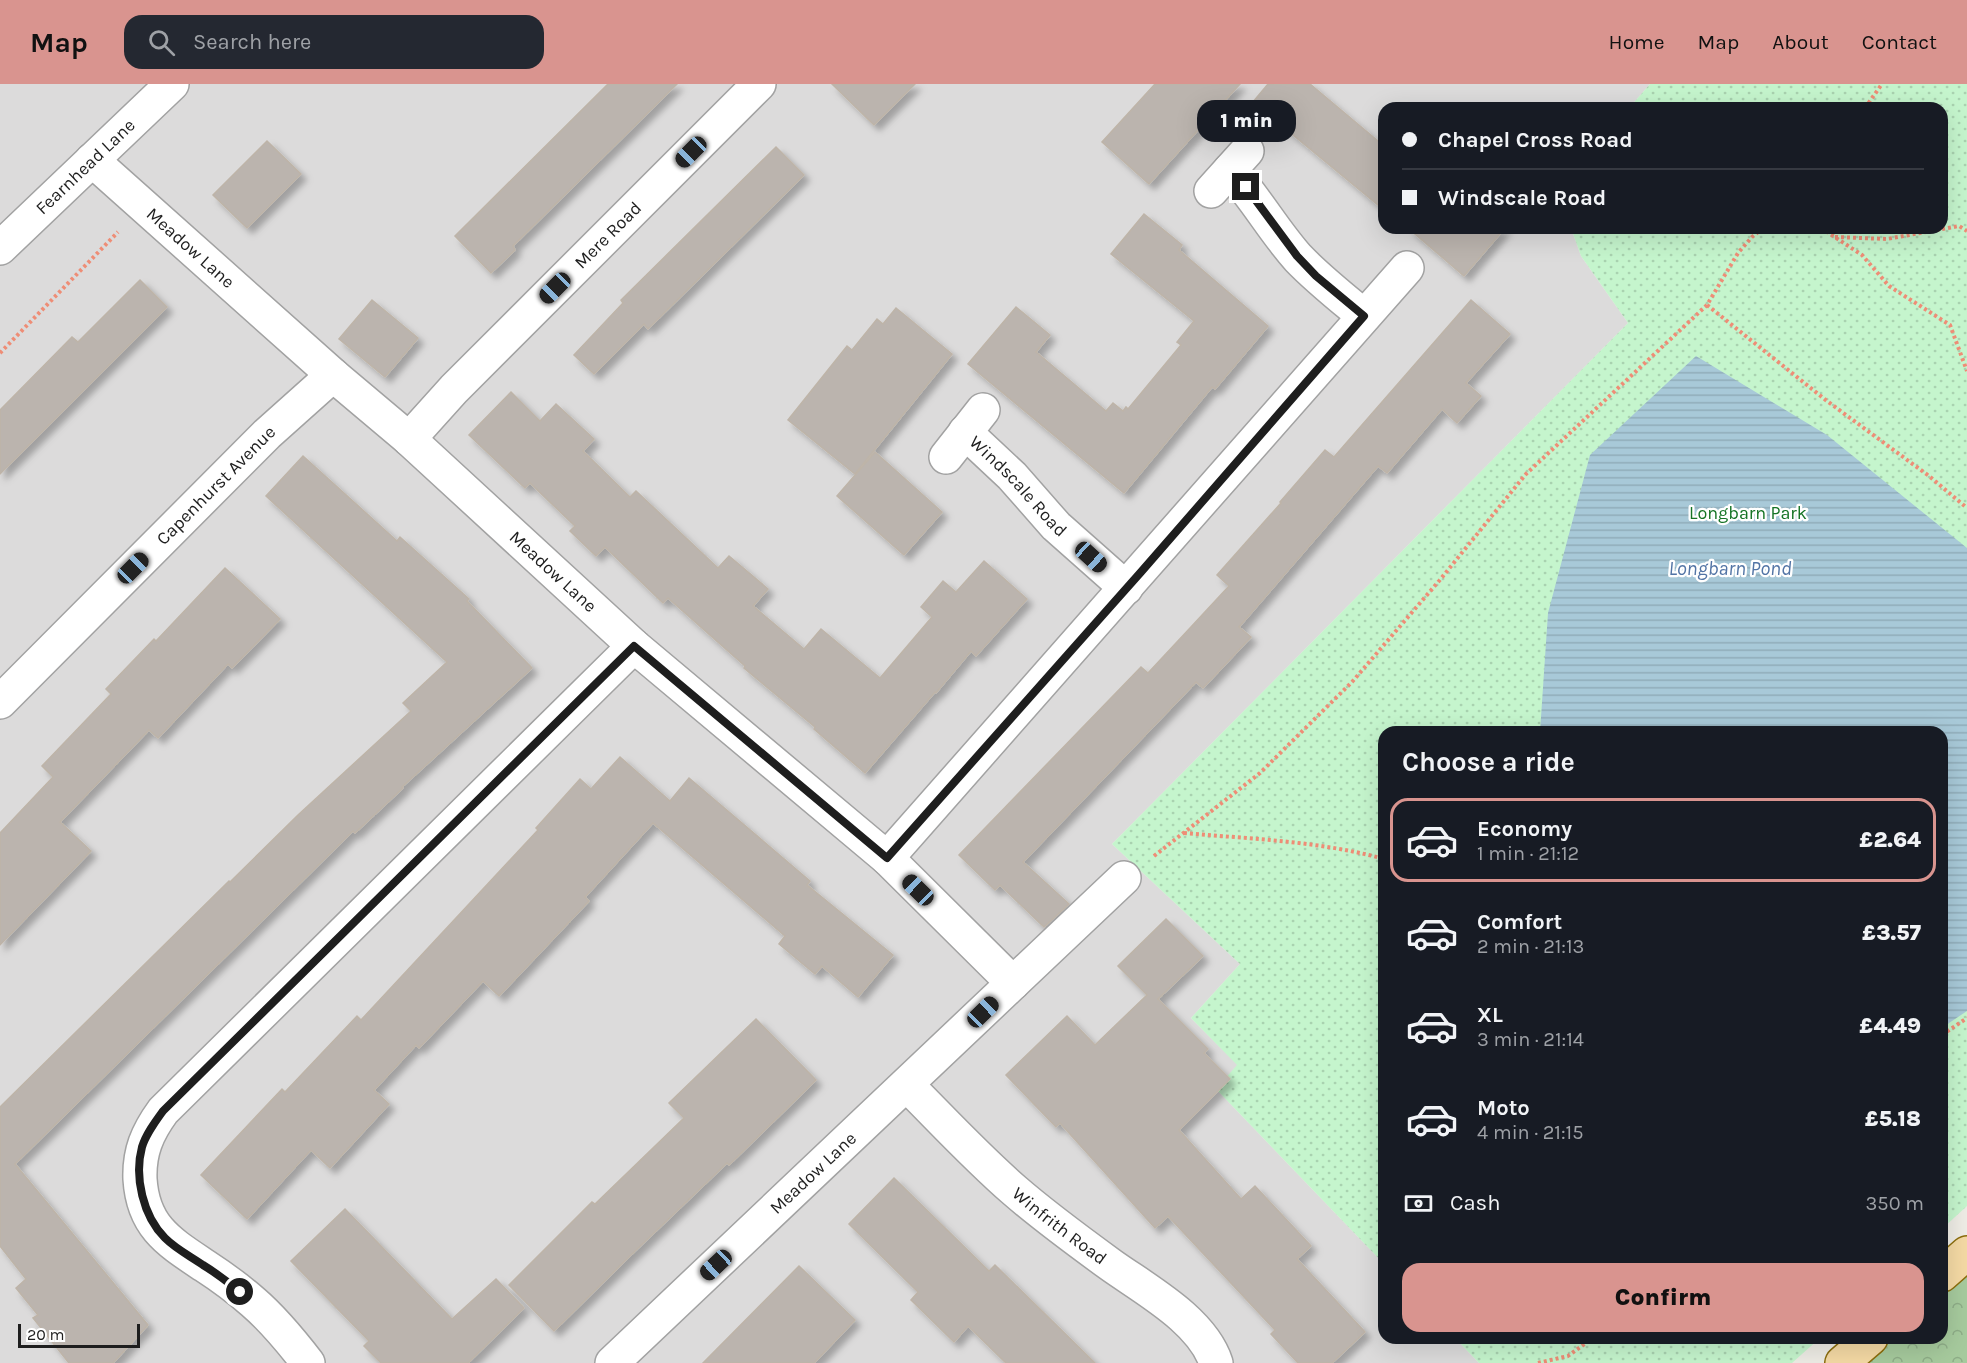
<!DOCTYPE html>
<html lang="en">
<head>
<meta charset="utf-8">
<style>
  :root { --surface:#171b24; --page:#242831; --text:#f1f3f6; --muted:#9ea1a6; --line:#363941; --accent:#d9948f }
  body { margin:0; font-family:Karla,sans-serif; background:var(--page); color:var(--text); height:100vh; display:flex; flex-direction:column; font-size:22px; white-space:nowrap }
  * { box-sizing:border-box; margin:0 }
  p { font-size:20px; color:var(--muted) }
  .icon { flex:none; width:33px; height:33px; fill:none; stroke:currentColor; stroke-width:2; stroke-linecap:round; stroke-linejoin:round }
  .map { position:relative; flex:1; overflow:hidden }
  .drawer { position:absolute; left:1378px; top:642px; width:570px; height:618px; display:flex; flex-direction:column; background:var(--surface); border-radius:18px; box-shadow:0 6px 24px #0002 }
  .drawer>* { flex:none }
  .hud { position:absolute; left:1378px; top:18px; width:570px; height:132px; border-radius:18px; box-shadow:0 6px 24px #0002; display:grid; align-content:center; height:132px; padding:0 24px; background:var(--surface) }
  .scale { position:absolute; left:18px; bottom:15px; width:122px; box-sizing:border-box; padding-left:6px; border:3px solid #1e1e1e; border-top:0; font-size:16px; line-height:21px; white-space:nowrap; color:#1e1e1e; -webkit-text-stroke:4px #fff; paint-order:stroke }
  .end { position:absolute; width:27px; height:27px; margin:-14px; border:8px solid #1e1e1e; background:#fff; box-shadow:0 0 0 3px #fff }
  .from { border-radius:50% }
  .bubble { position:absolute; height:42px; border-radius:18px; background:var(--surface); box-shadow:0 6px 24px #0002; font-size:20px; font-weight:800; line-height:42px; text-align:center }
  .car { position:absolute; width:18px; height:36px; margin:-18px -9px; border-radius:8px; box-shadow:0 0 4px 2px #0007; background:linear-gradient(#222 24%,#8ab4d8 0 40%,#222 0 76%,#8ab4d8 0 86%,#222 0) }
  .hud b { display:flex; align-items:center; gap:21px; height:57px; font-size:22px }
  .hud b+b { border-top:2px solid var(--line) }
  .hud i { width:15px; height:15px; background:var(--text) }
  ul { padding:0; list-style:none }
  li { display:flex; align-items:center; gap:18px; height:84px; margin:0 12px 9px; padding:0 12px; border:3px solid transparent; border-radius:18px }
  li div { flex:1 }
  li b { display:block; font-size:22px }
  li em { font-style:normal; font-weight:800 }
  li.current { border-color:var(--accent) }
  li>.icon { width:54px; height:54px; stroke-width:1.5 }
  h2 { padding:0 24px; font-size:27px; line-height:72px }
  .pay { display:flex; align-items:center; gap:15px; height:66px; padding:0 24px; font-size:22px }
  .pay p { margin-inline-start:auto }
  .action { display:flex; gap:12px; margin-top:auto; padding:12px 24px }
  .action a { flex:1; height:69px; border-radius:18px; background:var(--accent); color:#111; font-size:24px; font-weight:800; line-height:69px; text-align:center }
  header { display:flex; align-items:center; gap:36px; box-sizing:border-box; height:84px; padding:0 30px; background:var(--accent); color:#111 }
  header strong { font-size:28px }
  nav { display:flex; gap:33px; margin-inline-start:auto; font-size:21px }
  .search { width:420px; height:54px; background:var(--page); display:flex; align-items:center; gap:15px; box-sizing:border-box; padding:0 21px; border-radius:18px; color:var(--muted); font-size:22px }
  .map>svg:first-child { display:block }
  .residential { fill:#dcdbdb }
  .forest { fill:url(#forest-crowns) }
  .park { fill:url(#park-dots) }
  .water { fill:url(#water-rules) }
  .building { fill:#bbb4ae; stroke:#beb4a8; stroke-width:1.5; filter:url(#shadow) }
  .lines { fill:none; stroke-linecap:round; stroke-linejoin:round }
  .minor-casing { stroke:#a2a2a2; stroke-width:36 }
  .tertiary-casing { stroke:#a2a2a2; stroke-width:36 }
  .primary-casing { stroke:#8b6d0c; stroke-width:36 }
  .path { stroke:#ee8d76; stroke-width:4; stroke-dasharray:3 3; stroke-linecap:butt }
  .minor { stroke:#fff; stroke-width:33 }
  .tertiary { stroke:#fff; stroke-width:33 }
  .primary { stroke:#f4d9a4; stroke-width:33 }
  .route { stroke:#1e1e1e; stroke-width:8 }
  .labels { text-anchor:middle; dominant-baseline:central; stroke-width:4.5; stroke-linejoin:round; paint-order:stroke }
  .street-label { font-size:18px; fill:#1e1e1e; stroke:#fff }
  .park-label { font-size:18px; fill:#157325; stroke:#fff }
  .water-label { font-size:20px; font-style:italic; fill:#5274a5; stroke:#fff }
</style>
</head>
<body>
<header>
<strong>Map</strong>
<div class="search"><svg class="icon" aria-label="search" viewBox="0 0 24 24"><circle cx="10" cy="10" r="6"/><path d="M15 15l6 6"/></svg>Search here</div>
<nav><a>Home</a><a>Map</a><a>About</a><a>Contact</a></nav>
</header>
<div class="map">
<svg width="1967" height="1279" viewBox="0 0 1967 1279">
  <defs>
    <pattern id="forest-crowns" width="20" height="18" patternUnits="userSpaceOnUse" patternTransform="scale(1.5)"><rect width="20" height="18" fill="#a6ca9d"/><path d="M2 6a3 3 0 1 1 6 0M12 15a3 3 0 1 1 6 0" fill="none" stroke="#8ead87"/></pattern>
    <pattern id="park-dots" width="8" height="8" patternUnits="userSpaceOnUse" patternTransform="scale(1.5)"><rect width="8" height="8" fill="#c5f5cd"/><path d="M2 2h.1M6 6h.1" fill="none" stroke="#a9d2b0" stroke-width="1.8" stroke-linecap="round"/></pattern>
    <pattern id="water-rules" width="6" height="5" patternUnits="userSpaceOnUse" patternTransform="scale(1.5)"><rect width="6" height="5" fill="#a8c9d8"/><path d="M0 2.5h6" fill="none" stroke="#90acb9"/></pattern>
    <filter id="shadow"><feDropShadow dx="5.5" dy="5.5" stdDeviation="3" flood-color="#0004"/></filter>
  </defs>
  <rect width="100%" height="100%" fill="#eeece5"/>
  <polygon class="residential" points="0,0 1650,0 1629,24 1384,24 1384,144 1571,144 1581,172 1628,239 1112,760 1240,880 1191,934 1238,981 1216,1005 1384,1180 1384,1254 1455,1254 1479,1279 0,1279"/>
  <polygon class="forest" points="1967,1187 1967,1279 1866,1279 1894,1254 1942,1254 1943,1209"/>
  <g class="park">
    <polygon points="1650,0 1967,0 1967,1122 1943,1144 1942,648 1384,648 1384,1180 1216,1005 1237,981 1191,934 1240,880 1112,760 1628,239 1581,172 1571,144 1942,144 1942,24 1629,24"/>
    <polygon points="1455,1254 1820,1254 1792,1279 1479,1279"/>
  </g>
  <polygon class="water" points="1696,272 1827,351 1967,464 1967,927 1943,943 1942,648 1540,648 1548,529 1590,371"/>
  <g class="building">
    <polygon points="608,0 677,0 513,162 515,166 491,189 455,152"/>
    <polygon points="832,0 915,0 874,41"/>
    <polygon points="1155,0 1240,0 1149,100 1102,58"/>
    <polygon points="1268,0 1310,0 1384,62 1384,126 1253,18"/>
    <polygon points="267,57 301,90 247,144 213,111"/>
    <polygon points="776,63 804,91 648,245 644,240 594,290 574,271 623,219 621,216"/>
    <polygon points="1144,130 1182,161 1179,166 1268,242 1215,305 1212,303 1124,409 968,280 1016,223 1050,251 1036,268 1106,327 1113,319 1123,327 1126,323 1128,325 1181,261 1177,258 1194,237 1111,170"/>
    <polygon points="1408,144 1505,144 1464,192"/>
    <polygon points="140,196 167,223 0,390 0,326 72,253 78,258"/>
    <polygon points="372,216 418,254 385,293 339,255"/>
    <polygon points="1471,216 1510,250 1466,299 1481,312 1457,339 1442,325 1387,389 1378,382 1239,543 1251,553 1203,604 1196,598 1023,778 1069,820 1044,843 1000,801 995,806 959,771 1141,583 1148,589 1190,544 1229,502 1217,491 1281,419 1280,418 1325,366 1334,373"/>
    <polygon points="896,224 952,270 855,390 788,336 847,262 852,266 877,235 883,240"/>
    <polygon points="511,308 540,337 556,320 594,355 583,367 630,413 636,407 718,484 729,472 768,505 753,522 804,565 821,545 880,594 932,533 921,523 943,497 956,508 984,477 1027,515 976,572 971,567 936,609 935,608 865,689 814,645 815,643 744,584 745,582 668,514 663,519 605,463 596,472 570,447 575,442 530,399 525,404 469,351"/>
    <polygon points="875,368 942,428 904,471 837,412"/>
    <polygon points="303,372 397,457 400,453 469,515 467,517 532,584 402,703 403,704 355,749 353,747 15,1080 148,1241 113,1279 69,1279 33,1234 38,1231 16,1204 26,1195 0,1162 0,1023 229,797 230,798 298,731 411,627 403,619 447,578 266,412"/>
    <polygon points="225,484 280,535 232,584 228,580 158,654 149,646 60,738 91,767 0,861 0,749 53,693 42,682 111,610 106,605 154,555 156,557"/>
    <polygon points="620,673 670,717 689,694 810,797 807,801 893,871 858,913 822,882 815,890 779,860 785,852 653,739 585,813 589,817 499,912 483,897 419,964 416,961 374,1006 389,1020 330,1084 311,1066 247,1135 201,1091 282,1005 285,1008 357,932 361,936 538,746 536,744 580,695 591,705"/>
    <polygon points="1166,835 1203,872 1158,915 1208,965 1204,969 1230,995 1179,1046 1241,1115 1255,1102 1311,1162 1297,1175 1365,1248 1332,1279 1298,1279 1271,1250 1275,1246 1168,1132 1155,1144 1060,1039 1056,1043 1006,991 1067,932 1095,961 1147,911 1118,882"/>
    <polygon points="756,935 816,996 729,1081 727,1079 630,1172 554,1247 509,1201 592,1118 595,1120 684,1034 669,1019"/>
    <polygon points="894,1094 989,1187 995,1181 1095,1279 1006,1279 968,1242 954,1258 911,1216 918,1208 849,1140"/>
    <polygon points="345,1125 452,1235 496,1195 524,1224 468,1279 381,1279 364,1262 369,1257 291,1177"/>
    <polygon points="799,1182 855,1236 814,1279 703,1279"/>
  </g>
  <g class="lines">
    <defs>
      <g id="minor">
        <path id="s1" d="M 92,76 L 333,291 L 409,355 L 634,562 L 887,774 L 1013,899 L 612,1279"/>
        <path d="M 1230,86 C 1255,113 1273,146 1298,174 C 1318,195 1341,213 1364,232"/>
        <polyline points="1211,107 1247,67"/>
        <path id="s2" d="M 965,348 L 1012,392 L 1056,442 L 1126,504"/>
        <path id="s3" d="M 409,355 L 454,305 L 759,0"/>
        <polyline points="946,373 983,326"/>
        <path id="s4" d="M 0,618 L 267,350 L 333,291"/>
        <polyline points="887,774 1407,184"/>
        <polyline points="1013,899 1124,794"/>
        <path id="s5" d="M 907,1001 C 942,1036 976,1073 1014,1106 C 1045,1133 1078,1157 1111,1181 C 1146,1206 1202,1236 1216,1279"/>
        <path d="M 308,1279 C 291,1257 274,1236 253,1218 C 238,1205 222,1193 205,1182 C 169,1158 143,1143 140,1095 C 139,1068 147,1049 163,1027 L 634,562"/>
      </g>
      <g id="tertiary">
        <path id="s6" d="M 0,164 L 172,0"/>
      </g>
      <g id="primary">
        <polyline points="1942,1191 1967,1169"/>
        <polyline points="1842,1279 1871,1254"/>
      </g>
    </defs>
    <use href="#minor" class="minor-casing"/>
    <use href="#tertiary" class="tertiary-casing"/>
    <use href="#primary" class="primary-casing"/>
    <g class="path">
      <polyline points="1865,24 1882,0"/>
      <polyline points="1821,144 1862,171 1889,202 1950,241 1967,287"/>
      <polyline points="1835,153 1887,155 1959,142 1967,147"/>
      <polyline points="1707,221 1827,317 1929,392 1967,424"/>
      <polyline points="0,269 118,148"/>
      <path d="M 1184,749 C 1251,755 1320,757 1384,775"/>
      <polyline points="1154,772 1260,689 1352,598 1439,497 1526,390 1707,221 1738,169 1752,153 1763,144"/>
      <polyline points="1942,951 1967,934"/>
      <polyline points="1538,1279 1568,1272 1593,1254"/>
    </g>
    <use href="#minor" class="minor"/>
    <use href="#tertiary" class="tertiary"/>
    <use href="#primary" class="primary"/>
  </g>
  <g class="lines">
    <path class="route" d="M 240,1208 C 228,1198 216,1189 203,1181 C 190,1172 176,1165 165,1154 C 143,1132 134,1093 142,1063 C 146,1050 155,1038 163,1027 L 634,562 L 887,774 L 1141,488 L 1364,232 L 1316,192 L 1297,172 L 1246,103"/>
  </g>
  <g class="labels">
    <g class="street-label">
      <text stroke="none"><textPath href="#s6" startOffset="118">Fearnhead Lane</textPath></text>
      <text stroke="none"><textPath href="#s3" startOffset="285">Mere Road</textPath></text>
      <text stroke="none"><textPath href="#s1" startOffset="132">Meadow Lane</textPath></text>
      <text stroke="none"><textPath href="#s4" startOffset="306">Capenhurst Avenue</textPath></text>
      <text stroke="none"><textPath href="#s2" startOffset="76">Windscale Road</textPath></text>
      <text stroke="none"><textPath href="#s1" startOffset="618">Meadow Lane</textPath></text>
      <text transform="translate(813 1089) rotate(-43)">Meadow Lane</text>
      <text stroke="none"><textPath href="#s5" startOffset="208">Winfrith Road</textPath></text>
    </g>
    <g class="park-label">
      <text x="1748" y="429">Longbarn Park</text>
    </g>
    <g class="water-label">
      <text x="1730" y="484">Longbarn Pond</text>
    </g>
  </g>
</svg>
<div class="scale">20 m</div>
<i class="end from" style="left:240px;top:1208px"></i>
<i class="end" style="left:1246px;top:103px"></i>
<div class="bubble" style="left:1197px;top:16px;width:99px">1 min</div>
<i class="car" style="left:691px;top:68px;rotate:225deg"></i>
<i class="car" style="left:555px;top:204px;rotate:225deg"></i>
<i class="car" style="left:1091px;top:473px;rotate:132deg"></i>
<i class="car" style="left:133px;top:484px;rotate:45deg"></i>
<i class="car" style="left:918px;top:806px;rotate:314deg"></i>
<i class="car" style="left:983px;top:928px;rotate:46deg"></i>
<i class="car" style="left:716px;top:1181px;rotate:227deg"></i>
<div class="hud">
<b><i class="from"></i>Chapel Cross Road</b>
<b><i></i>Windscale Road</b>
</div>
<section class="drawer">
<h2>Choose a ride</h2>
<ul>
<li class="current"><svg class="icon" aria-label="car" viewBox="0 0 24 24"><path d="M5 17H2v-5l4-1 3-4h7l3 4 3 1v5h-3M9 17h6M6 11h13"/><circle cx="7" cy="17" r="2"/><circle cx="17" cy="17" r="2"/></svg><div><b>Economy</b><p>1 min · 21:12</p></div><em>£2.64</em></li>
<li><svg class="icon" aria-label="car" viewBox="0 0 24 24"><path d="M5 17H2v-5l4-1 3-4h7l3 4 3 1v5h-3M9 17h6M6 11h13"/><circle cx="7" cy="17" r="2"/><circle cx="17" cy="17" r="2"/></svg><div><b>Comfort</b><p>2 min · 21:13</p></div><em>£3.57</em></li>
<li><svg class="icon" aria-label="car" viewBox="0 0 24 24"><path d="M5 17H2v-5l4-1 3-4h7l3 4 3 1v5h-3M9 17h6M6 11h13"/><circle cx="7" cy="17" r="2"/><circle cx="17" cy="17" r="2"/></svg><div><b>XL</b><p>3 min · 21:14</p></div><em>£4.49</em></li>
<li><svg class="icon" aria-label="car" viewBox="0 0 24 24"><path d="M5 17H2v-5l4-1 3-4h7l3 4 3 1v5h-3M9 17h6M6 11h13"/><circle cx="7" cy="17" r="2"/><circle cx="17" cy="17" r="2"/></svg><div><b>Moto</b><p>4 min · 21:15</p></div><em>£5.18</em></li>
</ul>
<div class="pay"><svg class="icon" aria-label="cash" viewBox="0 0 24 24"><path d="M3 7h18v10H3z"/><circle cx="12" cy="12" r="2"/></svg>Cash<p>350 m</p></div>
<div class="action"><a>Confirm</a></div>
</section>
</div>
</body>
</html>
